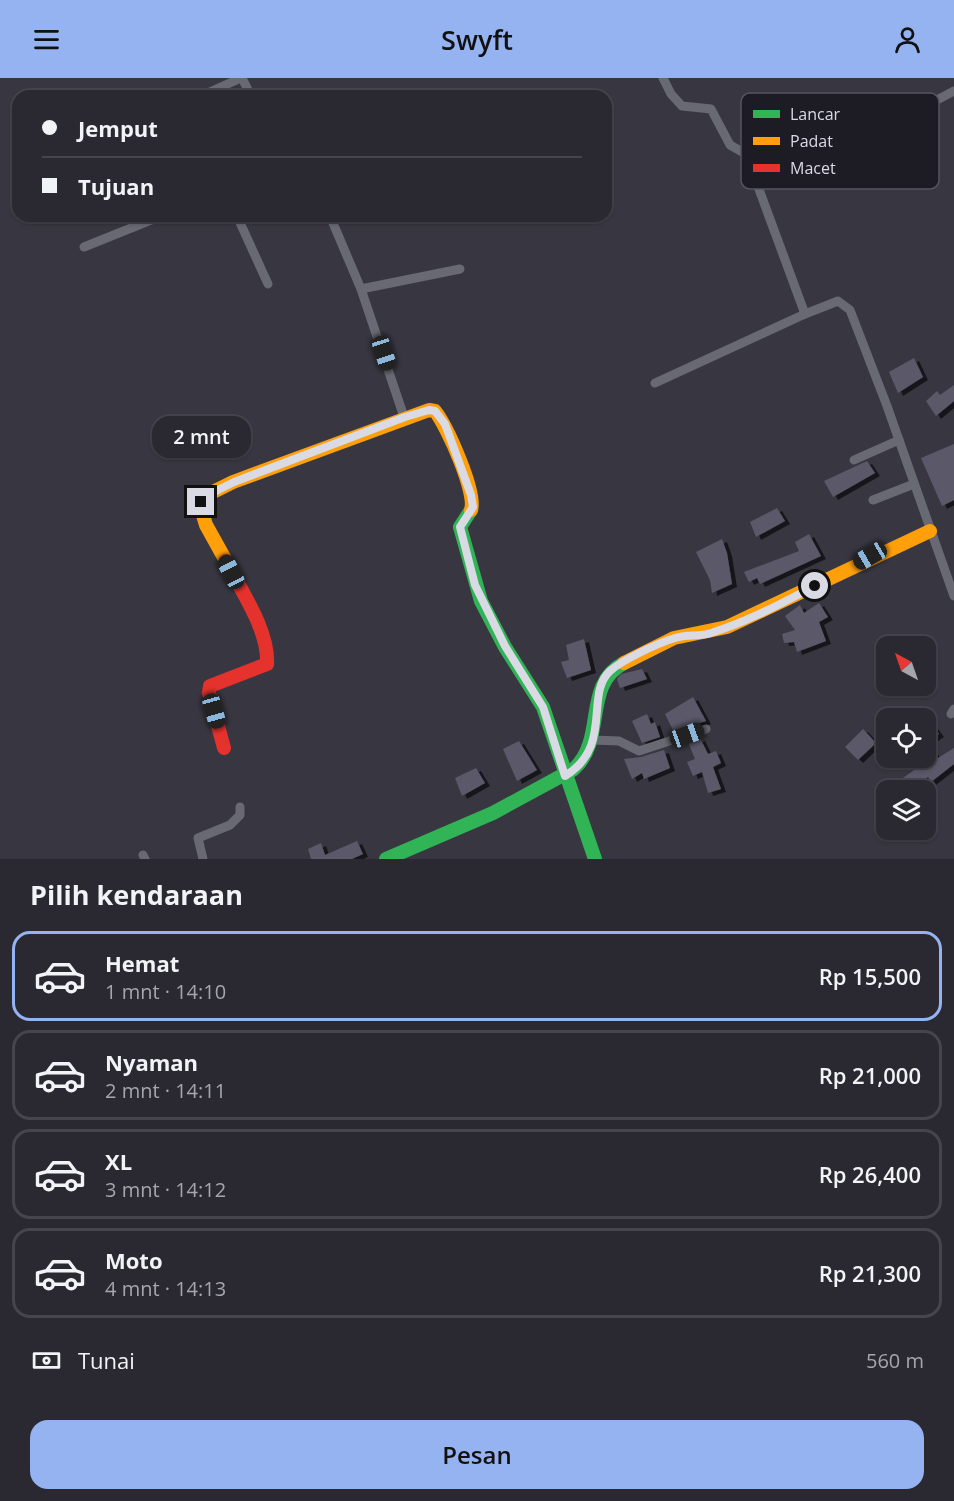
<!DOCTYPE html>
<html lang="id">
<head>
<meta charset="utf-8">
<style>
  :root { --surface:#2a2931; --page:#36353d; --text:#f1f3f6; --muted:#a5a6ab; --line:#46454d; --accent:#95b2f1 }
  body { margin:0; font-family:"Open Sans",sans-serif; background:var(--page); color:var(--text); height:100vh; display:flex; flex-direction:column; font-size:22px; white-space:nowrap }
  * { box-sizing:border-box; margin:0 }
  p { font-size:20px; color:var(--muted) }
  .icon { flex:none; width:33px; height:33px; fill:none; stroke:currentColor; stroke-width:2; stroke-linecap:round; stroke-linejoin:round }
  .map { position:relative; height:781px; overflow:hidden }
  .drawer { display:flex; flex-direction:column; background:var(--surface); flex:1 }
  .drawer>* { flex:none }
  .top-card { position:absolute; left:12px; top:12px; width:600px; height:132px; border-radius:18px; box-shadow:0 2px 4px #0004,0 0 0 2px var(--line); display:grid; align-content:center; height:132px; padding:0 30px; background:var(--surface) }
  .needle { width:39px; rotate:320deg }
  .controls { position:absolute; left:876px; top:558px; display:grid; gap:12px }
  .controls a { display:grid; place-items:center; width:60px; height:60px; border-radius:12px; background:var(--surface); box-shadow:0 2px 4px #0004,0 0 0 2px var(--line); font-size:30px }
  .end { position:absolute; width:27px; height:27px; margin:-14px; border:8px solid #dadae5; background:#111; box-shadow:0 0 0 3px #111 }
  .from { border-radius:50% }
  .bubble { position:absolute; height:42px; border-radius:18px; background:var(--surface); box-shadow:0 2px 4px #0004,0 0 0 2px var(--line); font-size:20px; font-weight:600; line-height:42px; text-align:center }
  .car { position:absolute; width:18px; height:36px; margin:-18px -9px; border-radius:8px; box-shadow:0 0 4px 2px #0007; background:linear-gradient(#222 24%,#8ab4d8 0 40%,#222 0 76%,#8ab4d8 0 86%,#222 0) }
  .top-card b { display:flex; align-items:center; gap:21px; height:57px; font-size:22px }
  .top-card b+b { border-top:2px solid var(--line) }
  .top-card i { width:15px; height:15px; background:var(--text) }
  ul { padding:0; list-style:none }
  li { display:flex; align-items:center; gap:18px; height:90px; margin:0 12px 9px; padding:0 18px; border:3px solid var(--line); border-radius:18px }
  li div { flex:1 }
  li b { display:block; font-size:22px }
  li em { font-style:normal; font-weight:600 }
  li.current { border-color:var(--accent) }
  li>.icon { width:54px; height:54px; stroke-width:1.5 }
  h2 { padding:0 30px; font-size:27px; line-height:72px }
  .pay { display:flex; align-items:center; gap:15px; height:66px; padding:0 30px; font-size:22px }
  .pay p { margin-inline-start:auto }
  .action { display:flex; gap:12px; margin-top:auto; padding:12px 30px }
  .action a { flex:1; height:69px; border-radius:18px; background:var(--accent); color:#111; font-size:24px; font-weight:600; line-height:69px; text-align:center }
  header { display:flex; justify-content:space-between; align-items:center; height:78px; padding:0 30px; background:var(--accent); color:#111; font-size:27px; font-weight:600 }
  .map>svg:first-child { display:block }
  .building { fill:#5a5869; filter:url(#shadow) }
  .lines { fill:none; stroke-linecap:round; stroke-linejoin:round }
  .street { stroke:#686973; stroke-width:9 }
  .fast { stroke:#30b455; stroke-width:14 }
  .slow { stroke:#ff9f0a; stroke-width:14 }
  .jam { stroke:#e5322d; stroke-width:14 }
  .route { stroke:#dadae5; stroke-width:8 }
  .key { fill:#1d1c24; stroke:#56555e; stroke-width:1.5 }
  .key-label { font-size:16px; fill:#dadae5 }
</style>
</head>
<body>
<header><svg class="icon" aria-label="menu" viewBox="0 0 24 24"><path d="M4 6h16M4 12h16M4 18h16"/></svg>Swyft<svg class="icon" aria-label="person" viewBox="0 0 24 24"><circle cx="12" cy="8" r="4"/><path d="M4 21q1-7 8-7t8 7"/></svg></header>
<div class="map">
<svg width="954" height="781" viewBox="0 0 954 781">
  <defs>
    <filter id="shadow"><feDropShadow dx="5" dy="3" stdDeviation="0" flood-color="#0009"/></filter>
  </defs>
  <rect width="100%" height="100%" fill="#383741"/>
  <g class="building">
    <polygon points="914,280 923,299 898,315 889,294"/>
    <polygon points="954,307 954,323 936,338 926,323 937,313 940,317"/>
    <polygon points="954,366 954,422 942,428 921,380"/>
    <polygon points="867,383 875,395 833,419 824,403"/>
    <polygon points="777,430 785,443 756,459 750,444"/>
    <polygon points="809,456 821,478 760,506 757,500 749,504 744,494 799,473 795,464"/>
    <polygon points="722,461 727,475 732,506 712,515 710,502 696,474"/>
    <polygon points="819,525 828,539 819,544 826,563 797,574 794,564 784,565 782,556 795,552 785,538 800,527 804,535"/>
    <polygon points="584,561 591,592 567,600 561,584 569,582 566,567"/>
    <polygon points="642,591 647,601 620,610 617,601 621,596"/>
    <polygon points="693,619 706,643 674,654 665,636"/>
    <polygon points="647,636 651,646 655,644 660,659 642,665 632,643"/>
    <polygon points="926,638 939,656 926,665 938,680 954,670 954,686 931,704 928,699 910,712 886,712 917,690 908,680 926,680"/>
    <polygon points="863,651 876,665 858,682 845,669"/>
    <polygon points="700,660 708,676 716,673 721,685 713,689 721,711 708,715 702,694 693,698 687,684 695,681 688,664"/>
    <polygon points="519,663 537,692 517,703 503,671"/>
    <polygon points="664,672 670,690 644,701 642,695 632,701 624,681 641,679"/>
    <polygon points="476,690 485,705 462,718 455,700"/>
    <polygon points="357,763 363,776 352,781 311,781 308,771 321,765 325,777"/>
  </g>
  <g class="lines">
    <g class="street">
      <polyline points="242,0 251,18"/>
      <polyline points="663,0 671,16 682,28 711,31 730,67 746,76 805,236 838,223 850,232 887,328 954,518"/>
      <polyline points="201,18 241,0"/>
      <polyline points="865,60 954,13"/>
      <polyline points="746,76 775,49"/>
      <polyline points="237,138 268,206"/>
      <polyline points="330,138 361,211 404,339"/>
      <polyline points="84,169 161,138"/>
      <polyline points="361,211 460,191"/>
      <polyline points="655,305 805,236"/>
      <polyline points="854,382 899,362"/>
      <polyline points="873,422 914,406"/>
      <polyline points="951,636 954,631"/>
      <polyline points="593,662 619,663 639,673 706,651"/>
      <polyline points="143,777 145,781"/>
      <polyline points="203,781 198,760 230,747 240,737 240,729"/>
    </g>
    <g class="fast">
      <polyline points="471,432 460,449 481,523 505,569 543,629 595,781"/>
      <path d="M 386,781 L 493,735 L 574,691 C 607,660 582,607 624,585"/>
    </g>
    <g class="slow">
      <path d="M 226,483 L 206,447 L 203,437 L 203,424 L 211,415 L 233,404 L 429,332 L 435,333 C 447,348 477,415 471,432"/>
      <polyline points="624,585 674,560 727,549 930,453"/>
    </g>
    <path class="jam" d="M 224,670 L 209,615 L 210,608 L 267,586 C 269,552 241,513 226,483"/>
  </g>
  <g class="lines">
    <path class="route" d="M 201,424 L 208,417 L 234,404 L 405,339 L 429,332 L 435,333 L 445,346 L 471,417 L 473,429 L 460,449 L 475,507 L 505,568 L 543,629 L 565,698 C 614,668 584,617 610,593 C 622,582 658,565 675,560 C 687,556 699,559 711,555 C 747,544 782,525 815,508"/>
  </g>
  <rect x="741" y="15" width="198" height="96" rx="9" class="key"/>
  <rect x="753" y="32" width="27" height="8" fill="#30b455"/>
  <rect x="753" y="59" width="27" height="8" fill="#ff9f0a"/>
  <rect x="753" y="86" width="27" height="8" fill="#e5322d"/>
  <g class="key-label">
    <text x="790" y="42">Lancar</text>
    <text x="790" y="69">Padat</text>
    <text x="790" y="96">Macet</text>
  </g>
</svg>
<div class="controls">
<a><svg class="needle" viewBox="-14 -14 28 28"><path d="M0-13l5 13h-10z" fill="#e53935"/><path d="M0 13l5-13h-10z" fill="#a5a6ab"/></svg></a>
<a><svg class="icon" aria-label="locate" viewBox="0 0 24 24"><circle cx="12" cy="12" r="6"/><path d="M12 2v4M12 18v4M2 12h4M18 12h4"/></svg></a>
<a><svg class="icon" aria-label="layers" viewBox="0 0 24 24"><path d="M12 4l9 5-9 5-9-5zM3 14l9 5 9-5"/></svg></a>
</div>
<i class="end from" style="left:815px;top:508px"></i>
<i class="end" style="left:201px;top:424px"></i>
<div class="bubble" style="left:152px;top:338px;width:99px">2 mnt</div>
<i class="car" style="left:384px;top:275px;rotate:162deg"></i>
<i class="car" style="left:870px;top:478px;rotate:240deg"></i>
<i class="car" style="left:231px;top:494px;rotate:332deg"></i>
<i class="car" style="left:214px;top:633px;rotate:164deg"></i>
<i class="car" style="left:687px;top:657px;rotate:70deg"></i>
<div class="top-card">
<b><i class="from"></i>Jemput</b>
<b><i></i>Tujuan</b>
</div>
</div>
<section class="drawer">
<h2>Pilih kendaraan</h2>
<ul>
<li class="current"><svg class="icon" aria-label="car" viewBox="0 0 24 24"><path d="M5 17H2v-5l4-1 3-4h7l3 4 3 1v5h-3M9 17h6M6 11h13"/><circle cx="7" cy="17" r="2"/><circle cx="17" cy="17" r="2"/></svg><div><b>Hemat</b><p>1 mnt · 14:10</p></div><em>Rp 15,500</em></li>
<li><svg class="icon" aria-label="car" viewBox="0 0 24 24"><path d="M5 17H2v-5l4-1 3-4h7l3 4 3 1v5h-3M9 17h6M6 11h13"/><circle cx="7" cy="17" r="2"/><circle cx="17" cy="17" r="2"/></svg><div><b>Nyaman</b><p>2 mnt · 14:11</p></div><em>Rp 21,000</em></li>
<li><svg class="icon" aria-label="car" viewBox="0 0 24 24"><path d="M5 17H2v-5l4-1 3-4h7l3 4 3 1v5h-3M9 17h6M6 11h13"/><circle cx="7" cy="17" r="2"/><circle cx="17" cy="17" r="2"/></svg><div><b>XL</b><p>3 mnt · 14:12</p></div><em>Rp 26,400</em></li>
<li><svg class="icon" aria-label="car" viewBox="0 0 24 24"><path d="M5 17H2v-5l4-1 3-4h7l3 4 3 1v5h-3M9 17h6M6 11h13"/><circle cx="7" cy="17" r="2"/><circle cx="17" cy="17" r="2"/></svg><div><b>Moto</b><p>4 mnt · 14:13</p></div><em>Rp 21,300</em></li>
</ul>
<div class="pay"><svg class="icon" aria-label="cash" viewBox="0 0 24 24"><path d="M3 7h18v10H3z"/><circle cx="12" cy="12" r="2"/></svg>Tunai<p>560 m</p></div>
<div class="action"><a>Pesan</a></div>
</section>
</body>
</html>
